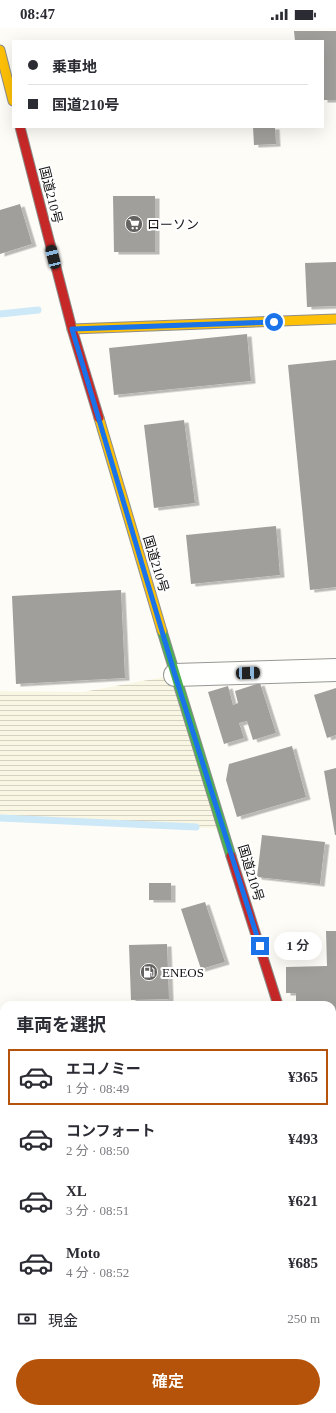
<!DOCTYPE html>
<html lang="ja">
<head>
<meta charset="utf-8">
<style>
  :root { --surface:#fff; --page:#f2f2f3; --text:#2b2b33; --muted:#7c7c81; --line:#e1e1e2; --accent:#b45309 }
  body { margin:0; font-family:"Times New Roman","Noto Sans JP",serif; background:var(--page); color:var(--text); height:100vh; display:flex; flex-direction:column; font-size:15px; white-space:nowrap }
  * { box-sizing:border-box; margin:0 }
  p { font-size:13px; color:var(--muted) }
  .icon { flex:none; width:22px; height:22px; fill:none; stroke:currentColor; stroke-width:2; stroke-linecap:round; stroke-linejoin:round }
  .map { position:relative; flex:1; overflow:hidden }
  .panel { position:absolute; left:0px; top:973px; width:336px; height:412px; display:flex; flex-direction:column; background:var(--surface); border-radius:12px 12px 0 0; box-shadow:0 4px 16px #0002 }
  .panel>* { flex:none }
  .guide { position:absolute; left:12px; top:12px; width:312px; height:88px; border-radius:0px; box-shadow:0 4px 16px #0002; display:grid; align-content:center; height:88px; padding:0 16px; background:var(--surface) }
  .end { position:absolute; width:18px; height:18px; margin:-9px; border:5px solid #1a73e8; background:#fff; box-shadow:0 0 0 2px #fff }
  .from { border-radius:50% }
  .bubble { position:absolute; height:28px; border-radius:14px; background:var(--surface); box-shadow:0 4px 16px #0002; font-size:13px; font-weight:600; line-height:28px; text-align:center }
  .car { position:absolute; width:12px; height:24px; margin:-12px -6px; border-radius:5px; box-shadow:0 0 3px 1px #0007; background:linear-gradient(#222 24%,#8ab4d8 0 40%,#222 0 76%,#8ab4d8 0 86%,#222 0) }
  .guide b { display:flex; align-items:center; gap:14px; height:38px; font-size:15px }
  .guide b+b { border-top:1px solid var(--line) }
  .guide i { width:10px; height:10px; background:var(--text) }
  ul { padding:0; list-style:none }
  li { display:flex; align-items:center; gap:12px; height:56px; margin:0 8px 6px; padding:0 8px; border:2px solid transparent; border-radius:0px }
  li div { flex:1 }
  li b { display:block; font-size:15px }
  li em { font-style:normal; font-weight:600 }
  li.on { border-color:var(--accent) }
  li>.icon { width:36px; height:36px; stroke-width:1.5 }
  h2 { padding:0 16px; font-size:18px; line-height:48px }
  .pay { display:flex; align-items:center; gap:10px; height:44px; padding:0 16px; font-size:15px }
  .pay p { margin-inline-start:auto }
  .action { display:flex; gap:8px; margin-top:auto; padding:8px 16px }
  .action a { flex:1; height:46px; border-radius:24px; background:var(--accent); color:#fff; font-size:16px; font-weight:600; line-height:46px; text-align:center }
  .status { display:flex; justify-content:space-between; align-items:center; height:28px; padding:0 20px; background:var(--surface); direction:ltr }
  .status svg { height:11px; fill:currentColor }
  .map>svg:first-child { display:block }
  .farmland { fill:url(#farmland-rules) }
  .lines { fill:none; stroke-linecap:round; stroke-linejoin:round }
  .stream { stroke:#cde8f7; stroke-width:7 }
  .building { fill:#a19f9c; filter:url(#shadow) }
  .street-casing { stroke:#979795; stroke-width:24 }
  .fast-casing { stroke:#8e8d8b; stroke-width:11 }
  .slow-casing { stroke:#8e8d8b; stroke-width:11 }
  .jam-casing { stroke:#8e8d8b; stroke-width:11 }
  .street { stroke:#fffffe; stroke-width:22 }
  .fast { stroke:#4caf50; stroke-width:9 }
  .slow { stroke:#ffc107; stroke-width:9 }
  .jam { stroke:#c62828; stroke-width:9 }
  .route { stroke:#1a73e8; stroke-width:5 }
  .labels { text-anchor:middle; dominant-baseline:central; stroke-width:4; stroke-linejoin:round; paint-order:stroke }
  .street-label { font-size:13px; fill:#111; stroke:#fff }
  .poi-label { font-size:13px; fill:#111; stroke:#fff; text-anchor:start }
</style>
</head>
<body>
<div class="status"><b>08:47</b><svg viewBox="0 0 49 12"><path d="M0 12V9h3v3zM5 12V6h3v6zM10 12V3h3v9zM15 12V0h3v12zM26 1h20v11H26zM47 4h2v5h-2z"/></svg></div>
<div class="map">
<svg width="336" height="1385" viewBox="0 0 336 1385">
  <defs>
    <pattern id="farmland-rules" width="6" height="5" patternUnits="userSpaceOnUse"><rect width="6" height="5" fill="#f9f7e4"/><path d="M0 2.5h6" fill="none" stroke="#d4d3c3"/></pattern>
    <filter id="shadow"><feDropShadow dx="4.5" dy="2.5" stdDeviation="0" flood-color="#0004"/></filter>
  </defs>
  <rect width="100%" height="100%" fill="#fdfcf7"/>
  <polygon class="farmland" points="175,647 223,801 0,791 0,663 83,664"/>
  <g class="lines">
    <g class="stream">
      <polyline points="0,286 38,282"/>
      <polyline points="0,790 196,799"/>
      <polyline points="0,1261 4,1262"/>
      <polyline points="137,1381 138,1385"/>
    </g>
  </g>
  <g class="building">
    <polygon points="294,3 336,3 336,72 323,72 323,13 295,13"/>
    <polygon points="253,99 275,99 276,116 254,117"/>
    <polygon points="113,168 155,168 155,224 114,224"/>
    <polygon points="20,176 32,216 0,226 0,182"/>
    <polygon points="336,234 336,278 307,279 305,235"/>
    <polygon points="247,306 251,353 114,367 109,320"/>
    <polygon points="336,332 336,559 310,562 288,337"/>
    <polygon points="184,392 195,475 154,480 144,397"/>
    <polygon points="276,498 280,547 191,556 186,507"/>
    <polygon points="121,562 125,650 16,656 12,568"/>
    <polygon points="260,655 276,705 253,712 247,693 239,695 244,710 224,716 208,664 228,658 233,677 238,675 235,663"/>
    <polygon points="336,660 336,707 327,710 314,667"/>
    <polygon points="292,718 306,769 237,789 226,752 229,736"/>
    <polygon points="336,740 336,807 335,807 324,743"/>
    <polygon points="262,807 325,814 320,856 257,849"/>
    <rect x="149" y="855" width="22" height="17"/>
    <polygon points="205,874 225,934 201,941 181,881"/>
    <polygon points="326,903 336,903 336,986 332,987 332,977 296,977 296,965 286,965 286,939 327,938"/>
    <polygon points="167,916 169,971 131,972 129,917"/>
    <polygon points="4,1072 4,1153 0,1153 0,1073"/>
    <rect x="0" y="1183" width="4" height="61"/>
    <polygon points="4,1316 4,1381 24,1381 28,1385 0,1385 0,1321"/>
    <rect x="36" y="1381" width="17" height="4"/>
    <polygon points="143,1381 236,1381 236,1382 216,1385 144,1385"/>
  </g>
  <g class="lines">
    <defs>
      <g id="street">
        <polyline points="175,647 336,642"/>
        <polyline points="332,1024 336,1023"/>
        <polyline points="0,1058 4,1057"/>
      </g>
      <g id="fast">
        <polyline points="162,603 231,828"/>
        <polyline points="332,1155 336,1168"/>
      </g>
      <g id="slow">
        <polyline points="0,22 13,73"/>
        <polyline points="72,301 336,291"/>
        <polyline points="99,390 162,603"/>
      </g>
      <g id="jam">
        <polyline points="20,99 72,301 99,390"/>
        <polyline points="231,828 278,977"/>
      </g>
    </defs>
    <use href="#street" class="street-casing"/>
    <use href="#fast" class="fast-casing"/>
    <use href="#slow" class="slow-casing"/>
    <use href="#jam" class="jam-casing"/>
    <use href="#street" class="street"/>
    <use href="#fast" class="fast"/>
    <use href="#slow" class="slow"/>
    <use href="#jam" class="jam"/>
  </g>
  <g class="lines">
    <polyline class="route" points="260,918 175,647 72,301 274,294"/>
  </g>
  <defs>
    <symbol id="supermarket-disc" viewBox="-11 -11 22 22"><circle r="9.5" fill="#646362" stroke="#fff"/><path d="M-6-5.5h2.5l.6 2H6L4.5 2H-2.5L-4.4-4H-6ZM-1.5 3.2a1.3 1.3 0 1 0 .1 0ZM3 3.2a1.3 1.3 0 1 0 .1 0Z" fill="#fff"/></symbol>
    <symbol id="fuel-disc" viewBox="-11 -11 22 22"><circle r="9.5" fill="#646362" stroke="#fff"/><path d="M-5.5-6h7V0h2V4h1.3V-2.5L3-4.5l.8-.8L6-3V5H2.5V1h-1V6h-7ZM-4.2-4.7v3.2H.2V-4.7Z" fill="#fff"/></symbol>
  </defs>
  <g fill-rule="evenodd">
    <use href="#supermarket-disc" x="124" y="186" width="20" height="20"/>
    <use href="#fuel-disc" x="139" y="934" width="20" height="20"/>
  </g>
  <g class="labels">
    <g class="street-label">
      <text transform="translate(51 167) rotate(76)">国道210号</text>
      <text transform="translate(156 536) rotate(73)">国道210号</text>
      <text transform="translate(251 845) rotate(73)">国道210号</text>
    </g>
    <g class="poi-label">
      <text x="147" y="196">ローソン</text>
      <text x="162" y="944">ENEOS</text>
    </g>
  </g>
</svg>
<i class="end from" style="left:274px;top:294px"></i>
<i class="end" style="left:260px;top:918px"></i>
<div class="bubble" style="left:274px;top:904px;width:48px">1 分</div>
<i class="car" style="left:53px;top:229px;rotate:346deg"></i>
<i class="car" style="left:248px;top:645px;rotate:88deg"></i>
<div class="guide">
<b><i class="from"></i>乗車地</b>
<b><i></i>国道210号</b>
</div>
<section class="panel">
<h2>車両を選択</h2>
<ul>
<li class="on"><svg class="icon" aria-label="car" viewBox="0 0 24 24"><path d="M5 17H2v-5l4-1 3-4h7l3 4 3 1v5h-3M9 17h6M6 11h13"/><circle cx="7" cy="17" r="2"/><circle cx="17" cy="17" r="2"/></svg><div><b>エコノミー</b><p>1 分 · 08:49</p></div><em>¥365</em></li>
<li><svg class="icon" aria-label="car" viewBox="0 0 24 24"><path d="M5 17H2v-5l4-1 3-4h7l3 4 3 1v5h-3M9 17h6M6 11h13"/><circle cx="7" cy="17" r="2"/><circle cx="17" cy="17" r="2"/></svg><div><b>コンフォート</b><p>2 分 · 08:50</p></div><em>¥493</em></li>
<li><svg class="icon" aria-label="car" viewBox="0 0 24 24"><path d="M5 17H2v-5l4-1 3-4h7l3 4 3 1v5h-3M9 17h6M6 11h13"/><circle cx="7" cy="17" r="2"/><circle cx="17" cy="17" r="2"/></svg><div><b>XL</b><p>3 分 · 08:51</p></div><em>¥621</em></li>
<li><svg class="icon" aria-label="car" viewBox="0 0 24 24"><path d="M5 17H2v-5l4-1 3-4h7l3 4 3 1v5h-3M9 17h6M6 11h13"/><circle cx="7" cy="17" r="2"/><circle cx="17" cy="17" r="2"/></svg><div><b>Moto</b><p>4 分 · 08:52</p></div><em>¥685</em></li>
</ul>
<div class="pay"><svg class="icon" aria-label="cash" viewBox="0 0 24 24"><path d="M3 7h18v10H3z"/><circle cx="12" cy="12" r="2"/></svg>現金<p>250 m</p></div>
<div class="action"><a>確定</a></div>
</section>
</div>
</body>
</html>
